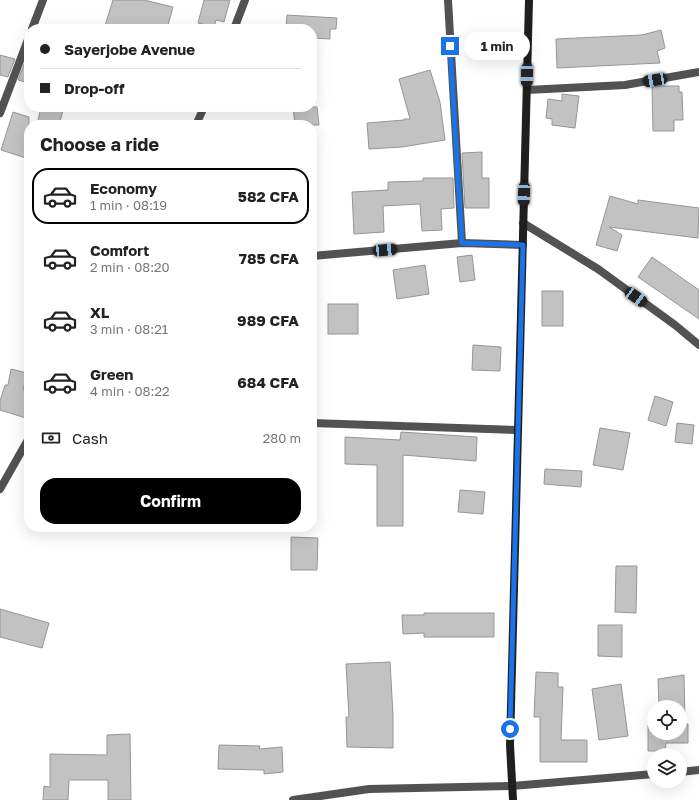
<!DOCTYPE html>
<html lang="en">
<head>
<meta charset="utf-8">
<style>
  :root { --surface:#fff; --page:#f2f2f2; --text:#222; --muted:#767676; --line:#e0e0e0; --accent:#000 }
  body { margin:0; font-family:"Golos Text",sans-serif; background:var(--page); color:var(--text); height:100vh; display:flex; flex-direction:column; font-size:15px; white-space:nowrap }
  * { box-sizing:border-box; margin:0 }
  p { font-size:13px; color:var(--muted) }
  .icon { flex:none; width:22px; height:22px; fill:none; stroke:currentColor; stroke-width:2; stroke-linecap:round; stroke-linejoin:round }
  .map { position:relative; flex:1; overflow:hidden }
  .sheet { position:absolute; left:24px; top:120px; width:293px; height:412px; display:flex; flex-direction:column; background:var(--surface); border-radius:16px; box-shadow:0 4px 16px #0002 }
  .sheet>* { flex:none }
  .hud { position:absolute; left:24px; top:24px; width:293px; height:88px; border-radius:16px; box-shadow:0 4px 16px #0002; display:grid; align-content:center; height:88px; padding:0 16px; background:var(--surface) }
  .controls { position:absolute; left:647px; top:700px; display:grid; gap:8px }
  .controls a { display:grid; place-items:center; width:40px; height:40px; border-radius:50%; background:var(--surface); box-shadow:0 4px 16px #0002; font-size:20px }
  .end { position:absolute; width:18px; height:18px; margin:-9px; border:5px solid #1a73e8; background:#fff; box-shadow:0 0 0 2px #fff }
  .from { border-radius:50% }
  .bubble { position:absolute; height:28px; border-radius:14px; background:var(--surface); box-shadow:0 4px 16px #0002; font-size:13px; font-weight:700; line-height:28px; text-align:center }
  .car { position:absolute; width:12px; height:24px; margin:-12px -6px; border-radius:5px; box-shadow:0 0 3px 1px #0007; background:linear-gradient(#222 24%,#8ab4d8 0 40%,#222 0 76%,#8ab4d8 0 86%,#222 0) }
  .hud b { display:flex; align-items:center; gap:14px; height:38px; font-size:15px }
  .hud b+b { border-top:1px solid var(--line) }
  .hud i { width:10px; height:10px; background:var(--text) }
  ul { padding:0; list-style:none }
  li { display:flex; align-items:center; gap:12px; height:56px; margin:0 8px 6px; padding:0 8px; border:2px solid transparent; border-radius:16px }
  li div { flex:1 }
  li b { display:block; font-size:15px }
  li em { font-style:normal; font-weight:700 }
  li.on { border-color:var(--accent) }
  li>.icon { width:36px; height:36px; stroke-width:1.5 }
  h2 { padding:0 16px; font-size:18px; line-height:48px }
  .pay { display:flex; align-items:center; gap:10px; height:44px; padding:0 16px; font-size:15px }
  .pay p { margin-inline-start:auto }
  .action { display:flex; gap:8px; margin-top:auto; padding:8px 16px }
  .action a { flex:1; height:46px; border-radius:16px; background:var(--accent); color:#fff; font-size:16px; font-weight:700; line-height:46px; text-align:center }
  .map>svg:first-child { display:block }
  .building { fill:#c2c2c2; stroke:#969696 }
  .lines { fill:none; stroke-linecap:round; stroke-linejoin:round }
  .street { stroke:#525252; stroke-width:8 }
  .secondary { stroke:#1f1f1f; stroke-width:8 }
  .route { stroke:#1a73e8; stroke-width:5 }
</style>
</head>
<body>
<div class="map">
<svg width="699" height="800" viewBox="0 0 699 800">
  <rect width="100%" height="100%" fill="#fff"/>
  <g class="building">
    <polygon points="113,0 144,0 173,7 167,29 104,29"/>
    <polygon points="204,0 230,0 224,22 216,20 214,27 198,23"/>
    <polygon points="287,15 337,18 336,29 330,29 330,39 312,38 312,29 286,29"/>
    <polygon points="661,30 665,48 657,51 660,63 557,68 556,39 642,35"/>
    <polygon points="0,55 15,59 8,77 0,75"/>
    <polygon points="25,62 29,63 29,83 18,80"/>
    <polygon points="430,70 440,102 445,140 402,147 369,149 367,123 404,120 404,119 410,119 399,79"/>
    <polygon points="652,86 679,86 679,92 682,92 683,120 674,120 674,131 653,131"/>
    <polygon points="562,94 579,96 575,128 552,125 552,119 546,118 548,99 562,101"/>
    <polygon points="41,107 64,107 59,125 37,125"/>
    <polygon points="293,107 317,107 319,125 295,125"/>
    <polygon points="13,112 29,117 29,159 1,150"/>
    <polygon points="482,152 482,178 489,178 489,208 465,208 462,153"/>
    <polygon points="423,178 453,178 454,208 441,209 442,230 422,231 420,204 383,206 384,232 354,234 352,192 388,190 388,182 423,181"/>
    <polygon points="610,196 638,204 638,200 699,208 698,238 609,227 622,235 617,251 596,245"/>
    <polygon points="472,255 475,280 460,282 457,257"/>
    <polygon points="652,257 699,290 699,319 638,277"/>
    <polygon points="425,265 429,294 397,299 393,270"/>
    <rect x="542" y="291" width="21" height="35"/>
    <rect x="328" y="304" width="30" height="30"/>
    <polygon points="473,345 501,347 500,371 472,370"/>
    <polygon points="11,369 27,373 23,390 29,392 29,419 0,410 0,401 5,385 8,385"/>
    <polygon points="655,396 673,402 666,426 648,420"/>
    <polygon points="677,423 694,425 692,444 675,442"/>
    <polygon points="600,428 630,433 623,470 593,465"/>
    <polygon points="401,432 477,437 476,461 403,455 403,526 377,526 377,465 345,464 345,437 400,440"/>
    <polygon points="545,469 582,471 581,487 544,484"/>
    <polygon points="460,490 485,492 483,514 458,512"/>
    <polygon points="291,537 318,538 317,570 291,570"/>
    <polygon points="616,566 637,566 636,613 615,612"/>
    <polygon points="0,609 49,623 42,648 0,637"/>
    <polygon points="424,613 494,613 494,637 424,637 424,633 403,634 402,615 424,615"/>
    <polygon points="598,625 622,625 622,657 598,656"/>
    <polygon points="390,662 393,715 393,748 347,747 346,717 349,717 346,664"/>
    <polygon points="536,672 558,673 558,687 563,687 561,740 587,740 587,762 540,762 540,717 534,717"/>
    <polygon points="684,675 685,724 688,724 688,743 666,743 665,751 648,751 648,725 654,726 654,733 680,733 680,707 659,707 658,679"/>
    <polygon points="621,684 628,736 599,740 592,689"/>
    <polygon points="130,734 131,800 108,800 108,780 69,780 68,800 43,800 44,786 50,787 50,754 107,755 107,735"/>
    <polygon points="219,745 260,746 259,749 282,747 283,772 264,774 264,770 218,769"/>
  </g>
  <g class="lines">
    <g class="street">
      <polyline points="448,0 462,243"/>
      <polyline points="32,29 43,0"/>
      <polyline points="234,29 245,0"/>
      <polyline points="527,90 625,85 699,72"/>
      <polyline points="0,113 29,37"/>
      <polyline points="196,125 204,107"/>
      <polyline points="523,223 598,269 675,325 699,345"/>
      <polyline points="312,256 462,243 523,245"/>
      <polyline points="312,423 518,430"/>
      <polyline points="0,489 29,438"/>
      <polyline points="680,772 699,770"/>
      <polyline points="293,800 369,789 512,786 654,774"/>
    </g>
    <polyline class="secondary" points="513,800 510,745 529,0"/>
  </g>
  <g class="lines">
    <polyline class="route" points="450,46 462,243 523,245 510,729"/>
  </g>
</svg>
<div class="controls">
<a><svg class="icon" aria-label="locate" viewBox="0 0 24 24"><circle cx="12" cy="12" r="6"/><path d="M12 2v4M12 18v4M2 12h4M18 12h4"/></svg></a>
<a><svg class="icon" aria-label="layers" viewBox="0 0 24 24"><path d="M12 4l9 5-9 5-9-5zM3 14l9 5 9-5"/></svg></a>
</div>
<i class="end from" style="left:510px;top:729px"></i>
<i class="end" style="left:450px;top:46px"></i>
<div class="bubble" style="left:464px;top:32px;width:66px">1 min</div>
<i class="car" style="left:527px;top:75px;rotate:181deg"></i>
<i class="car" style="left:655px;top:80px;rotate:260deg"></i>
<i class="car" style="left:524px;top:194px;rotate:182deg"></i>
<i class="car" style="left:385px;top:250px;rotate:85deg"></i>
<i class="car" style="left:636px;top:297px;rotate:126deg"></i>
<div class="hud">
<b><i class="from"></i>Sayerjobe Avenue</b>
<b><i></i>Drop-off</b>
</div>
<section class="sheet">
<h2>Choose a ride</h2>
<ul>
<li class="on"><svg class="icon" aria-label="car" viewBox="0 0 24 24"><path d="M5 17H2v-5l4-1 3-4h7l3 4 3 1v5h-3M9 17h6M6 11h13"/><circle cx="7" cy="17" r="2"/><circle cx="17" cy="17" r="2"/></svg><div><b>Economy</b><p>1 min · 08:19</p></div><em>582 CFA</em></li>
<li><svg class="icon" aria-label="car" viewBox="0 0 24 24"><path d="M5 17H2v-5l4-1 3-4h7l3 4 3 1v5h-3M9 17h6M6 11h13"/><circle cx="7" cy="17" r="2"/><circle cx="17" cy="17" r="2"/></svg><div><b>Comfort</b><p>2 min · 08:20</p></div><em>785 CFA</em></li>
<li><svg class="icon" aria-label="car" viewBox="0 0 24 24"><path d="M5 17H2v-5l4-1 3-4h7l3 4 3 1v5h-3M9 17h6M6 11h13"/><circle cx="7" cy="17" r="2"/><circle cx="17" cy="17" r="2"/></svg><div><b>XL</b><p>3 min · 08:21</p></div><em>989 CFA</em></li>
<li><svg class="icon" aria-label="car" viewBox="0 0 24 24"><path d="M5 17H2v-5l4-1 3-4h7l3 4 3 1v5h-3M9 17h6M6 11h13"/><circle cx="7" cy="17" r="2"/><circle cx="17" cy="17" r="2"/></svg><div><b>Green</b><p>4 min · 08:22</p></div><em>684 CFA</em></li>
</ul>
<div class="pay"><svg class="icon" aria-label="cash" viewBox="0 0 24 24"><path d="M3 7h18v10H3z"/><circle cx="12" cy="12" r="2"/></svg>Cash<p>280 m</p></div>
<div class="action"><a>Confirm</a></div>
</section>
</div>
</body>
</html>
